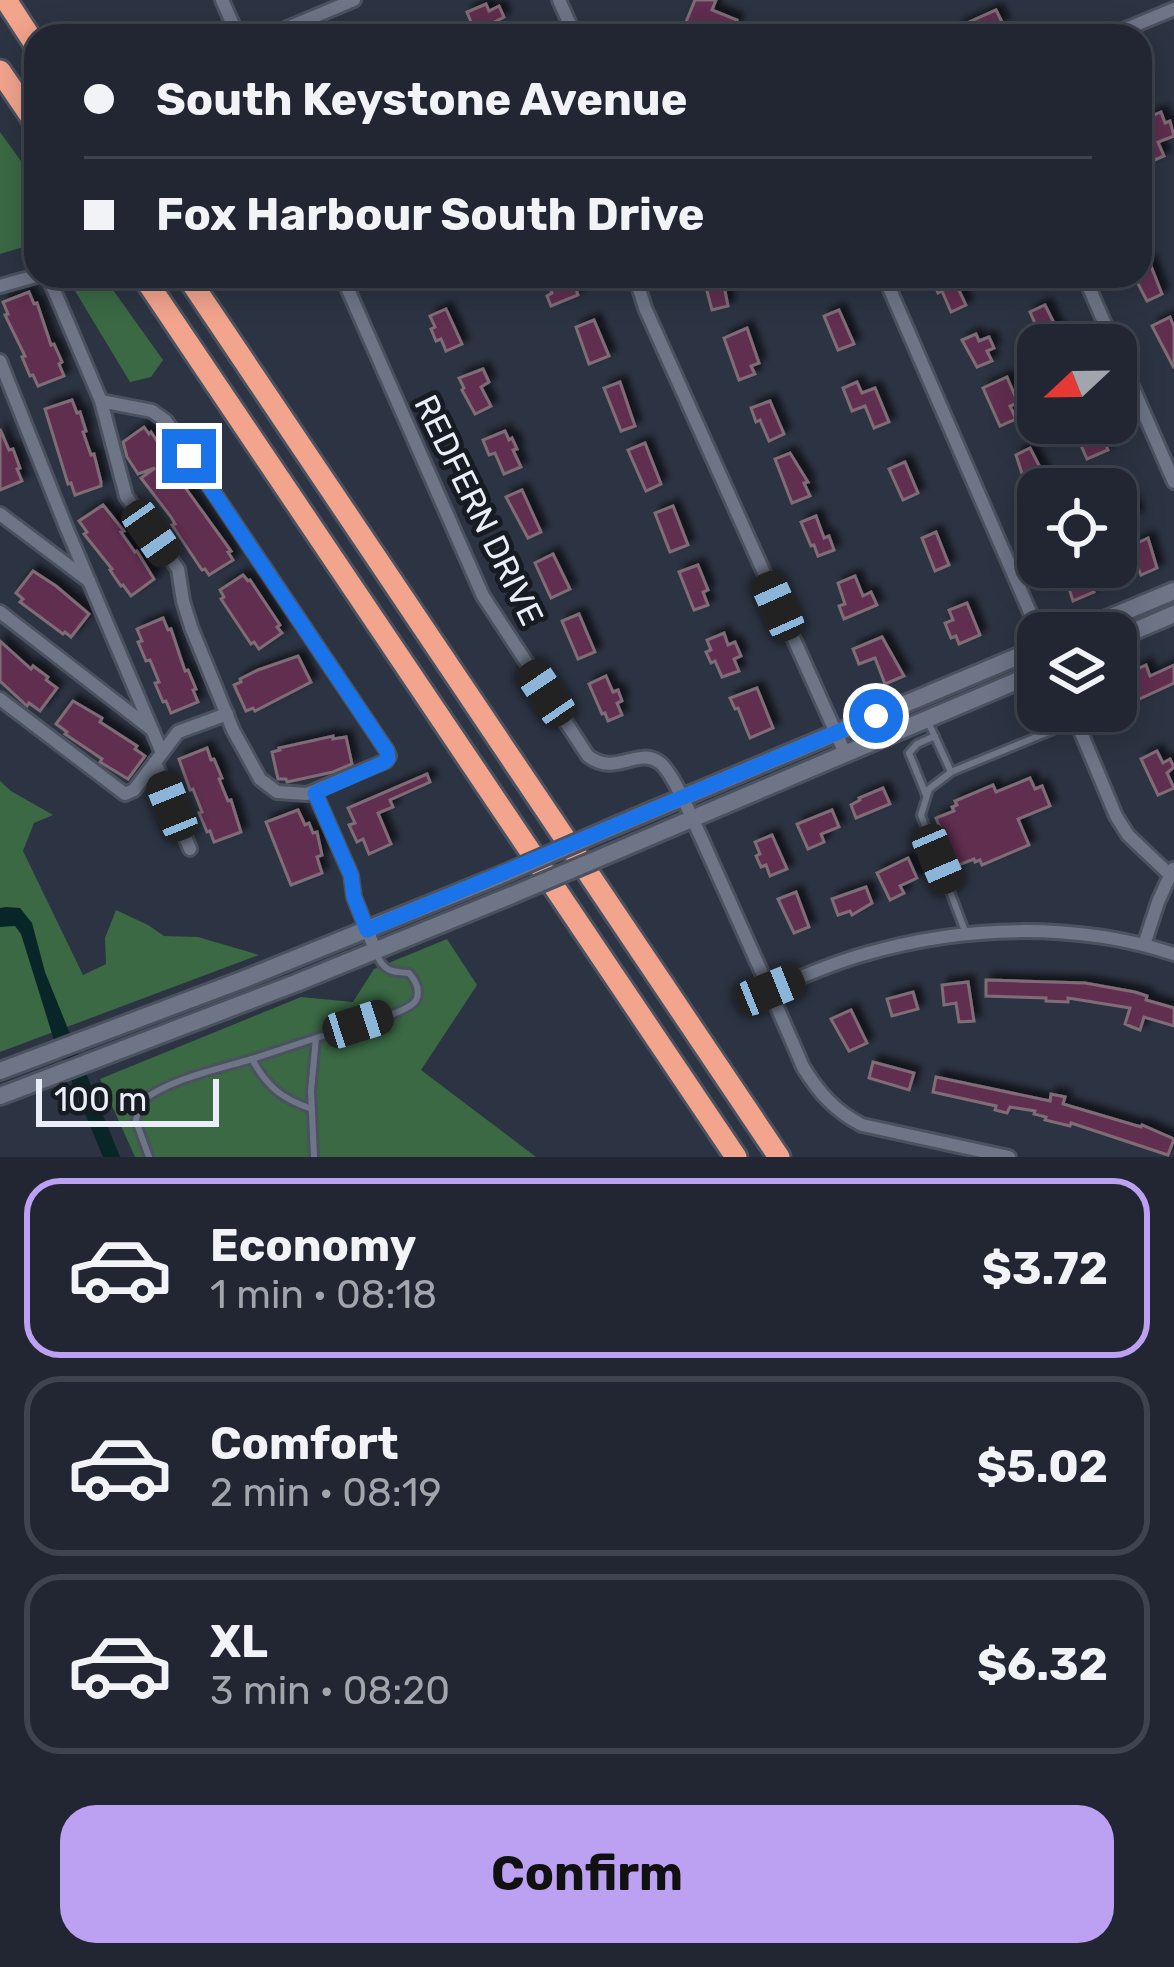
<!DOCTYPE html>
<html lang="en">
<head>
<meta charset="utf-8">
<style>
  :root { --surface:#212632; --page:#292e3a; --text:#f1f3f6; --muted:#a2a5ac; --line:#3e434d; --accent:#bca0f2 }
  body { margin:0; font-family:Rubik,sans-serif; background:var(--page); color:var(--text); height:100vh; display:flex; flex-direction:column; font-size:45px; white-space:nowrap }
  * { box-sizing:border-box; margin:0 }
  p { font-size:39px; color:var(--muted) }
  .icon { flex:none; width:66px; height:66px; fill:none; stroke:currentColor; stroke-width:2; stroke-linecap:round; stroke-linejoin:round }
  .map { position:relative; height:1157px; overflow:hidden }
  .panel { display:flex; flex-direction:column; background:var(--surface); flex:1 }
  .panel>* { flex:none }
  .guide { position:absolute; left:24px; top:24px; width:1128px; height:264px; border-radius:36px; box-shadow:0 6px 30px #0003,0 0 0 3px var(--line); display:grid; align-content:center; height:264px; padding:0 60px; background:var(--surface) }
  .needle { width:78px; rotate:248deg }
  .fabs { position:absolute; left:1017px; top:324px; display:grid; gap:24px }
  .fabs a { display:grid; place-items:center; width:120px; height:120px; border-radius:24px; background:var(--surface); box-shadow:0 6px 30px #0003,0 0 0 3px var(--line); font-size:60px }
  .scale { position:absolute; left:36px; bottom:30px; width:183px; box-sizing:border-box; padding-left:12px; border:6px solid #e9eef9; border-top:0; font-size:33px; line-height:42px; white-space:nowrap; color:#e9eef9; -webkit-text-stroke:9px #171b22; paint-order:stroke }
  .end { position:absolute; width:54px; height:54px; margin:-27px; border:15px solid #1a73e8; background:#fff; box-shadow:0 0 0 6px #fff }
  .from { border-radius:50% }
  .car { position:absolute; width:36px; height:72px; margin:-36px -18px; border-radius:15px; box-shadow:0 0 9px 3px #0007; background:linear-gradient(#222 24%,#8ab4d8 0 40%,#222 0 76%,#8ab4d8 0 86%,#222 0) }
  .guide b { display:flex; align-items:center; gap:42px; height:114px; font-size:45px }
  .guide b+b { border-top:3px solid var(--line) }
  .guide i { width:30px; height:30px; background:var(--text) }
  ul { padding:21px 0 0; list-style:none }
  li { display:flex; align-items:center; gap:36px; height:180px; margin:0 24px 18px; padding:0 36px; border:6px solid var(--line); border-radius:36px }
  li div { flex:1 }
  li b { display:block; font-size:45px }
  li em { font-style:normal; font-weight:700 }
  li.current { border-color:var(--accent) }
  li>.icon { width:108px; height:108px; stroke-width:1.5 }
  .action { display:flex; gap:24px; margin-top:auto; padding:24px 60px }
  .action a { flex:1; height:138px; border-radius:36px; background:var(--accent); color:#111; font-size:48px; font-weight:700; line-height:138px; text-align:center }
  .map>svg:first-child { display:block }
  .green { fill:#3a6944 }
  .water { fill:#082528 }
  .building { fill:#612f50; stroke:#7f6c77; stroke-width:3; filter:url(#shadow) }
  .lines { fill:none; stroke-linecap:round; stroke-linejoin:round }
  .lane-casing { stroke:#4b515e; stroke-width:12 }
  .street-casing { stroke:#4b515e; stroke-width:18 }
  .secondary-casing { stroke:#4b515e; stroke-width:22 }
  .highway-casing { stroke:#4b515e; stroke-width:27 }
  .lane { stroke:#6d7587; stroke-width:6 }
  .street { stroke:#6d7587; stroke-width:12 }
  .secondary { stroke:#6d7587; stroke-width:16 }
  .highway { stroke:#f2a48d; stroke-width:21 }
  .secondary-bridge-casing { stroke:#4b515e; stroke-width:22; stroke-linecap:butt }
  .secondary-bridge { stroke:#6d7587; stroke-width:16 }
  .route { stroke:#1a73e8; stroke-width:15 }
  .labels { text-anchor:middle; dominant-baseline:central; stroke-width:10; stroke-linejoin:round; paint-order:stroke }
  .street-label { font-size:33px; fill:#e9eef9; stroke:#171b22 }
</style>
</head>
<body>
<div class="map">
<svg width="1174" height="1157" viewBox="0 0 1174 1157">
  <defs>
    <filter id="shadow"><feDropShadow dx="6" dy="-6" stdDeviation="3" flood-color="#0009"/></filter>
  </defs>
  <rect width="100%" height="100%" fill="#2c3342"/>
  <g class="green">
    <polygon points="0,132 36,182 36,248 30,245 0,254"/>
    <polygon points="66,276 103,276 163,360 151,377 130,382"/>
    <polygon points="0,781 11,791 53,815 34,823 23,851 83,975 106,964 105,938 116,910 148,925 164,936 198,937 259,955 0,1052"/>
    <polygon points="447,939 477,985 421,1070 536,1157 135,1157 100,1079 301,997 353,1002 374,969"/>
  </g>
  <polygon class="water" points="6,907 20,908 32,923 45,972 120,1157 103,1157 53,1037 21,934 15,926 0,927 0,908"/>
  <g class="building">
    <polygon points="695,0 716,0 712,10 737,20 730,36 721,36 686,22"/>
    <polygon points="486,4 489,11 499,6 504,17 475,32 467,12"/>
    <polygon points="996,10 1003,24 973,36 962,36 958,27"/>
    <polygon points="1161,112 1165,123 1170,121 1174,136 1158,142 1164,156 1150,162 1142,143 1153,139 1145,119"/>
    <polygon points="1149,261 1162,294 1147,301 1136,280 1137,276 1140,276 1140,265"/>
    <polygon points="546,276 563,276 566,283 573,280 578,295 551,306 547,296 552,293"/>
    <polygon points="703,276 722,276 728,306 712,310"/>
    <polygon points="947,276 973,276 956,284 966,305 951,312 942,291 938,293 933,282"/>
    <polygon points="29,292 34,304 37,303 51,345 54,344 62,362 59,364 64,376 38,386 33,375 30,376 22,357 25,356 5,315 8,314 3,302"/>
    <polygon points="1045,305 1059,333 1043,341 1030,312"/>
    <polygon points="446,309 462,344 446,351 441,339 436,341 431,329 435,327 430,316"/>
    <polygon points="839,310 854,344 838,350 824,316"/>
    <polygon points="1170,317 1174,327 1174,368 1152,326"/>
    <polygon points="594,320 609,356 589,364 576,327"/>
    <polygon points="747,328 759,363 751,366 755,374 739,380 724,338"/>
    <polygon points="976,334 979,341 989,337 994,348 987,351 992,361 977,367 962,340"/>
    <polygon points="483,369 489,382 481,387 491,406 475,414 462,390 464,388 459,378"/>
    <polygon points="1007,377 1018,403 1010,406 1016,419 1000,426 983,388"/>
    <polygon points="620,382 635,426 621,431 604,388"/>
    <polygon points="857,382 862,393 875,388 889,422 874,428 865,406 852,411 843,388"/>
    <polygon points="72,400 77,413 80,412 86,431 83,432 91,455 94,454 101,482 101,486 75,495 71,483 68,484 45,409"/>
    <polygon points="770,401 784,434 769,441 760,420 756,422 751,408"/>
    <polygon points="1089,423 1097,423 1101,433 1104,431 1109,441 1105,442 1108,450 1087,459 1080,443 1087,440 1081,427"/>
    <polygon points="144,427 149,434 151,432 181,477 179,479 184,486 231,551 228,552 233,560 209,575 205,569 202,570 172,525 175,524 171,517 141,478 155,468 138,474 127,457 123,442"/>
    <polygon points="0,429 9,450 13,449 20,468 17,469 22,481 0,490"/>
    <polygon points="505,431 509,440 512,438 517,449 513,450 521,467 504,474 495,453 489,455 483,440"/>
    <polygon points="645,443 661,484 646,491 628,450"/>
    <polygon points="1030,448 1045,477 1026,486 1016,455"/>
    <polygon points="790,453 808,482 804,483 810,496 792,503 775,459"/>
    <polygon points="905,462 918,493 903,500 889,469"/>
    <polygon points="522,490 541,532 528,538 506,497"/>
    <polygon points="1126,490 1137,515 1119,522 1116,514 1116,494"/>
    <polygon points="103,505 124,531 121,532 135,552 137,551 154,579 131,596 123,585 121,586 110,570 112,569 84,534 87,532 79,521"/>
    <polygon points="673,506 688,545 670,552 655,513"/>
    <polygon points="816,516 824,538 829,536 834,550 818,556 814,545 811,546 801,522"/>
    <polygon points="936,532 949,565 935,571 922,538"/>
    <polygon points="1148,538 1157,568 1141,575 1129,547"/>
    <polygon points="553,554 570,589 551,598 535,563"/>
    <polygon points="698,565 708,590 703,592 708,605 694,610 679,572"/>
    <polygon points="1062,567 1083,567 1094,592 1073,601"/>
    <polygon points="33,571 56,586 89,614 71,637 65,632 63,634 20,602 23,599 16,593"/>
    <polygon points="243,575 248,581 250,580 280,625 277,627 282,633 259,649 254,642 251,644 221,599 224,597 220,590"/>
    <polygon points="855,576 863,596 871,592 877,605 844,619 839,606 845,604 838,583"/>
    <polygon points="967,603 980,635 959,644 956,636 951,638 945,623 953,620 949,610"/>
    <polygon points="579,614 595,652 578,659 562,621"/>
    <polygon points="163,618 168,630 171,629 185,671 188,670 196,689 193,690 198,702 171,713 166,701 163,702 155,683 159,682 150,660 146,661 138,642 142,641 137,629"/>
    <polygon points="724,633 728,645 735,642 741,656 734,659 739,671 722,677 715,661 711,663 706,652 711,650 707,640"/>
    <polygon points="882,637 904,676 885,684 875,658 859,664 853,649"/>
    <polygon points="0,641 31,669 33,666 48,677 46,680 57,688 40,711 29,703 27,706 0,681"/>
    <polygon points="298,656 311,682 255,711 253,708 246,711 234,685 241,682 240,679 258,670"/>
    <polygon points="1146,665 1150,676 1174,665 1174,683 1122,707 1116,689 1137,681 1133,671"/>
    <polygon points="606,676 613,692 618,690 622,701 617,703 622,715 608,721 605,713 602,714 589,684"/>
    <polygon points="757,688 773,728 750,738 738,708 735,709 730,698"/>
    <polygon points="73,701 102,718 100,722 137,746 135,749 145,756 128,779 100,762 102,759 65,734 67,732 56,724"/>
    <polygon points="333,736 333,739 346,737 352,764 333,772 287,782 286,779 278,779 272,752 280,750 279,748"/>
    <polygon points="207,748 211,760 214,759 222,778 219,779 228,801 231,800 241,832 214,842 210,831 207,832 199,813 202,812 193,789 190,790 179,759"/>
    <polygon points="1157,751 1163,763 1170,759 1174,767 1167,773 1174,788 1158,795 1141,759"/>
    <polygon points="427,774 430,782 390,800 393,807 378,813 391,844 369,854 363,839 357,842 349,825 355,823 348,808"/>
    <polygon points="1030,778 1035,789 1042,786 1050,806 1018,819 1029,845 982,865 980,860 975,862 974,859 956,866 936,818 954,811 952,807 957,805 955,801 993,785 996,792"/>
    <polygon points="883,788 890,804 856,818 851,805 860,800 859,798"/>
    <polygon points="298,810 305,825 309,823 313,833 317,832 322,855 317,857 322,873 291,885 266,822"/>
    <polygon points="832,810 839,827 821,834 824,842 808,849 797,824"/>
    <polygon points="772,835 787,869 770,876 766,865 761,867 756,856 760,854 755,842"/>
    <polygon points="908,858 917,878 900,886 904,893 890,900 877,873"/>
    <polygon points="866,887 872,903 852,915 850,911 838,915 832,899"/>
    <polygon points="796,892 809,927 794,933 778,899"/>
    <polygon points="986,980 1085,983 1135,992 1147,996 1146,1000 1174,1008 1174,1026 1144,1017 1140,1030 1132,1027 1125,1024 1130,1008 1068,998 1068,1002 1046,1001 1046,998 986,996"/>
    <polygon points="968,982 974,1021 959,1022 956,1003 944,1005 942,985"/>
    <polygon points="913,992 918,1009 892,1016 887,999"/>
    <polygon points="851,1010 867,1043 849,1051 831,1019"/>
    <polygon points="873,1062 914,1073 909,1090 869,1078"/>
    <polygon points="936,1077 1050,1101 1051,1094 1065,1097 1063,1104 1141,1127 1142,1125 1174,1139 1168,1155 1071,1123 1070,1126 1045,1120 1046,1117 1034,1114 1035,1111 1010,1107 1007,1113 995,1110 996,1106 933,1092"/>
  </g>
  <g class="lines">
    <defs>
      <g id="lane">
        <polyline points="929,724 951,772 1073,722"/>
        <polyline points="950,773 929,789 921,815 965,931"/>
        <polyline points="926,795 909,753 917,744 935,736"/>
        <polyline points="252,1059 316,1038"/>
        <path d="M 149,1157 L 136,1121 L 139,1103 C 169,1079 215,1070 252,1059 C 267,1087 282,1099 312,1109"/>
        <path d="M 314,1157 L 311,1091 L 316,1038 C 334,1032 410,1014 416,1000 C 421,990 415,980 409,973 C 393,972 384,972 377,955"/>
      </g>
      <g id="street">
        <polyline points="222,0 238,36"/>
        <polyline points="559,0 575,36"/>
        <polyline points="268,36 354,0"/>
        <polyline points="1109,36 1174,9"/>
        <polyline points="48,276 101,401 126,496 178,569 183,601 191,627 233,730 260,779 277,792 307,794 386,761 389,756 387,751 166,421 152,411 101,401"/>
        <path d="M 342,276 L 483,596 L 588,756 C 616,777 636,747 659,762 C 673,771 696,827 704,844 C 737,918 771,992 803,1067 C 819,1093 835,1111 862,1125 L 1009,1157"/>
        <polyline points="635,276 645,308 845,753"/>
        <polyline points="884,276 1039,633"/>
        <polyline points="1084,276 1114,345"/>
        <polyline points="0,286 36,276"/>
        <polyline points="1116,349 1174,482"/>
        <polyline points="0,361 66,527 162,753"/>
        <polyline points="0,514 89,581"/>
        <polyline points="0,612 151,729"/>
        <polyline points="0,699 125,794 134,790 178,732 227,714"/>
        <polyline points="1072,711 1116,816 1128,835 1170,875"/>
        <polyline points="155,762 190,849"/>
        <polyline points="315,793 351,875 354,897 376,952"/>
        <polyline points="1144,945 1158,902 1173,869"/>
        <path d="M 770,990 C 801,977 832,963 865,954 C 964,925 1076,922 1174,954"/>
      </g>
      <g id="secondary">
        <polyline points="1073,633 1174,591"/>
        <polyline points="1116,639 1174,614"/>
        <polyline points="608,829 1038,648"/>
        <polyline points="621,849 1038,672"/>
        <polyline points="0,1071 242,980 499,876"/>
        <polyline points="0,1096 296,983 512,895"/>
      </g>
      <g id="highway">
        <polyline points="6,0 36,46"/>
        <polyline points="0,71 36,124"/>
        <polyline points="143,276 736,1157"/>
        <polyline points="187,276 779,1157"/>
      </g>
    </defs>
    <use href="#lane" class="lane-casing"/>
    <use href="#street" class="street-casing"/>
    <use href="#secondary" class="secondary-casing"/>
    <use href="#highway" class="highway-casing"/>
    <use href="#lane" class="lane"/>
    <use href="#street" class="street"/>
    <use href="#secondary" class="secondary"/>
    <use href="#highway" class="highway"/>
    <defs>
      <g id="secondary-bridge">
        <polyline points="499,876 608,829"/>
        <polyline points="512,895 621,849"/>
      </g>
    </defs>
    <use href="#secondary-bridge" class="secondary-bridge-casing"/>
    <use href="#secondary-bridge" class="secondary-bridge"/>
  </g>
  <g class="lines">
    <polyline class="route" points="189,456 387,751 388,759 383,763 315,793 351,875 354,897 367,930 876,716"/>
  </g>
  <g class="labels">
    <g class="street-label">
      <text transform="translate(479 510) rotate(64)">REDFERN DRIVE</text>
    </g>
  </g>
</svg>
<div class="fabs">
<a><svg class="needle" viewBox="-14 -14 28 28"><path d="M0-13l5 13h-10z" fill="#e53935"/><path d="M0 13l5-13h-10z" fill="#a2a5ac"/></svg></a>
<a><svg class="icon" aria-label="locate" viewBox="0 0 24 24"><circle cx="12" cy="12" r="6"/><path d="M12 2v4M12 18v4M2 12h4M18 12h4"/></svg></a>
<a><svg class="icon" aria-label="layers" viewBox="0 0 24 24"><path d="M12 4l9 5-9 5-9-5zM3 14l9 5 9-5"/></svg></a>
</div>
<div class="scale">100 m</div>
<i class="end from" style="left:876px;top:716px"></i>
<i class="end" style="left:189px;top:456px"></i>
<i class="car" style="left:151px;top:533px;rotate:145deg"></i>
<i class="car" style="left:778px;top:606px;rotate:336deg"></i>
<i class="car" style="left:546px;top:693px;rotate:326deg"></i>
<i class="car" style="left:172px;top:806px;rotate:338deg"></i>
<i class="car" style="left:938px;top:859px;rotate:157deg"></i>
<i class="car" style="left:770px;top:990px;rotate:68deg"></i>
<i class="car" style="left:358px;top:1024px;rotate:72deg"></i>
<div class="guide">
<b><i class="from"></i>South Keystone Avenue</b>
<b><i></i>Fox Harbour South Drive</b>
</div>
</div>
<section class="panel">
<ul>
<li class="current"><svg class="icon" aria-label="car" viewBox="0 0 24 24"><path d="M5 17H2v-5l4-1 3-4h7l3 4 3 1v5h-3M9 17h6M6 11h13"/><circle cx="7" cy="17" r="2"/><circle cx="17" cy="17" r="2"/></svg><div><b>Economy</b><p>1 min · 08:18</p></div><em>$3.72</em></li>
<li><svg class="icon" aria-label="car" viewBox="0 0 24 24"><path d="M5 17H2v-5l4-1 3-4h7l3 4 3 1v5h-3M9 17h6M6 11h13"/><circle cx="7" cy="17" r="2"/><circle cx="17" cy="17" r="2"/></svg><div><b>Comfort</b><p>2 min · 08:19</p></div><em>$5.02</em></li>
<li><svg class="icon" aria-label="car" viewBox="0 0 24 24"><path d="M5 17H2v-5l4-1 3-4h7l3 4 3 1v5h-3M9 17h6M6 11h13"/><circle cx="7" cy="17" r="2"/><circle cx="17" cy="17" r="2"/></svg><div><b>XL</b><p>3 min · 08:20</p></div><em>$6.32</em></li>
</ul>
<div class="action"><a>Confirm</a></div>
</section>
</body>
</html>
